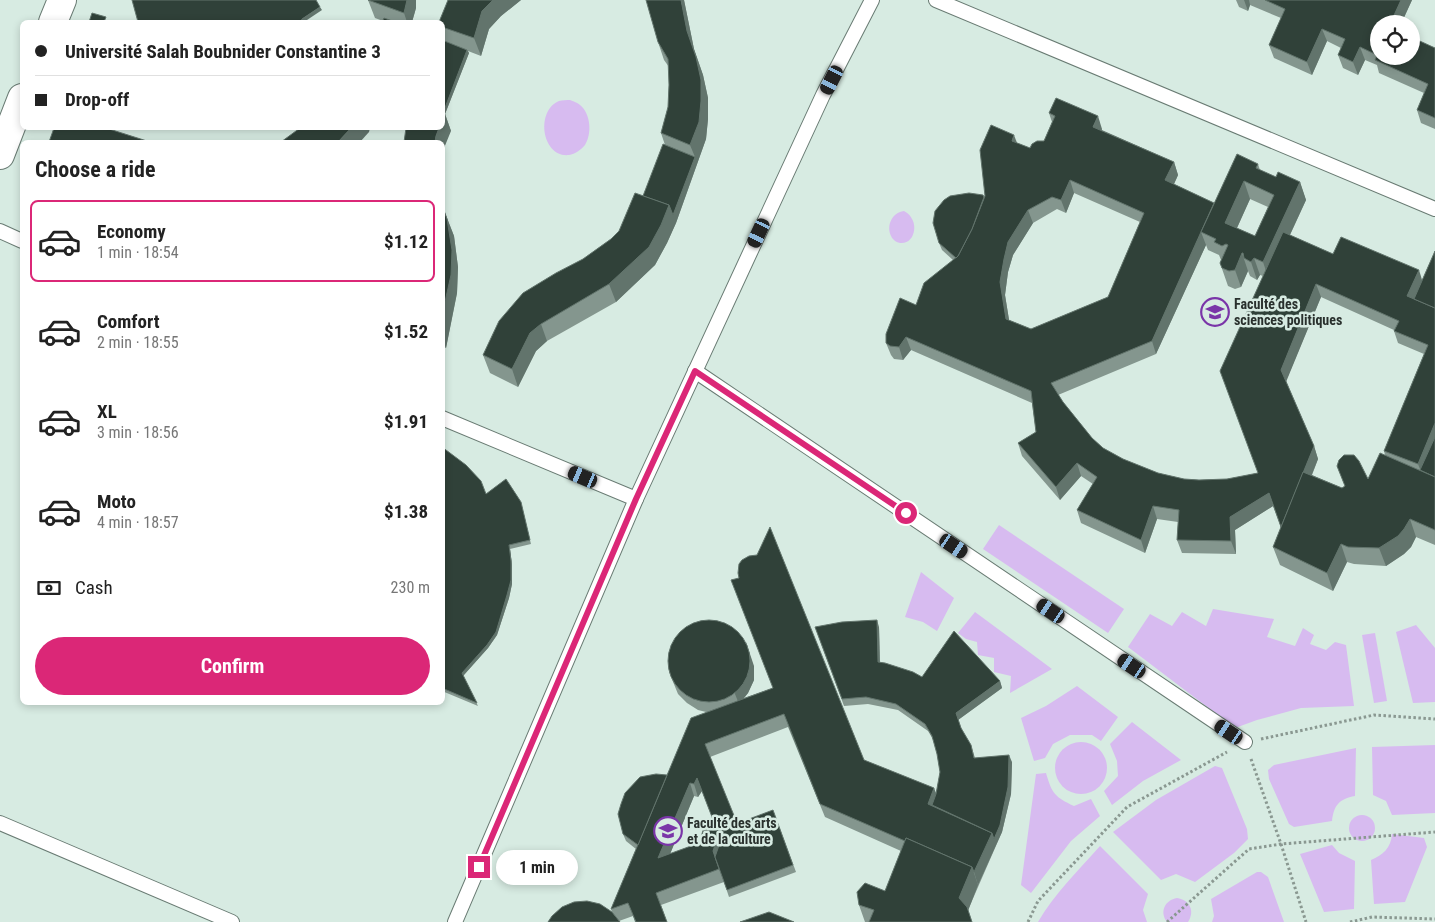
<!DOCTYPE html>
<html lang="en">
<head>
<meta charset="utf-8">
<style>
  :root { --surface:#fff; --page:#f2f2f2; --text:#222; --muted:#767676; --line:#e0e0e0; --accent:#db2777 }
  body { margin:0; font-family:"Roboto Condensed",sans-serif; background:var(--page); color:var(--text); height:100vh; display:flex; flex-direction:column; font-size:19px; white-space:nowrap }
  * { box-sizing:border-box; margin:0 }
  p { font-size:16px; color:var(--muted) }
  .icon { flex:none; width:28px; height:28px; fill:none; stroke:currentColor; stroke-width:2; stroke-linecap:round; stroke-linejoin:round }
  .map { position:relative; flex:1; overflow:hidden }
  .panel { position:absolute; left:20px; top:140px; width:425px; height:565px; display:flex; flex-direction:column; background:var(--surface); border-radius:8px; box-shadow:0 2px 8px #0003 }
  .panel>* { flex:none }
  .guide { position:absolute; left:20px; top:20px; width:425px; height:110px; border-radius:8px; box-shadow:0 2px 8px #0003; display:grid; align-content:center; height:110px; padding:0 15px; background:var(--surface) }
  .controls { position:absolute; left:1370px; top:15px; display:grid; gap:10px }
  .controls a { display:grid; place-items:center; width:50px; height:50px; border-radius:50%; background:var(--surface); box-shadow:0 2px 8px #0003; font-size:25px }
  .end { position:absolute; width:22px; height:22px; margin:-11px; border:6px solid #db2777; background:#fff; box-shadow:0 0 0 2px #fff }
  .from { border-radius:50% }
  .bubble { position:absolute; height:35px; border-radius:18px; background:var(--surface); box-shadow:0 2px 8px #0003; font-size:16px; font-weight:700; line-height:35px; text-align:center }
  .car { position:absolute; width:15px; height:30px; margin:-15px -8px; border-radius:6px; box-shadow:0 0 4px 1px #0007; background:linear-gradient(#222 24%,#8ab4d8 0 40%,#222 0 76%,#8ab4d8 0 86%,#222 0) }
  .guide b { display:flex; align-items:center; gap:18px; height:48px; font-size:19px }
  .guide b+b { border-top:1px solid var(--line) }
  .guide i { width:12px; height:12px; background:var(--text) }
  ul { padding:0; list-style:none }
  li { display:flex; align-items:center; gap:15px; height:82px; margin:0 10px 8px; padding:0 5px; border:2px solid transparent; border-radius:8px }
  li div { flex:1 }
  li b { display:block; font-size:19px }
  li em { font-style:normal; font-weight:700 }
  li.on { border-color:var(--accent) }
  li>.icon { width:45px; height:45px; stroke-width:1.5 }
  h2 { padding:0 15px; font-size:22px; line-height:60px }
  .pay { display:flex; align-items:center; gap:12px; height:55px; padding:0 15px; font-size:19px }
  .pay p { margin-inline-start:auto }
  .cta { display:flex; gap:10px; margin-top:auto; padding:10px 15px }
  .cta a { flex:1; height:58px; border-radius:30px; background:var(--accent); color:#fff; font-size:20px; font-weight:700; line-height:58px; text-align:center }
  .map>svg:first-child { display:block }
  .green { fill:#d7bbf0 }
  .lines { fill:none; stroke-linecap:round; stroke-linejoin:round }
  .service-casing { stroke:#697b73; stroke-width:16 }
  .secondary-casing { stroke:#697b73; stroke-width:30 }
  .path { stroke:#8a9891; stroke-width:3; stroke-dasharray:2.5 2.5; stroke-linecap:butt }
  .service { stroke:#fff; stroke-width:14 }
  .secondary { stroke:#fff; stroke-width:28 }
  .wall { fill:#84968e; fill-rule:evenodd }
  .shaded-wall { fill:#62746c }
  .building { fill:#304139; stroke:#62746c; fill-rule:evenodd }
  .route { stroke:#db2777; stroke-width:6 }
  .labels { text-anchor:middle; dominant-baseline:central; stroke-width:5; stroke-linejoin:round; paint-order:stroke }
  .poi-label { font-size:14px; font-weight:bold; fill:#29302d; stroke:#d7ebe2; text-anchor:start }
</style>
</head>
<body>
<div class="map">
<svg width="1435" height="922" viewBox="0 0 1435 922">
  <rect width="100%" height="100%" fill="#d7ebe2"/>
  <g class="green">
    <path d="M 570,100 C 573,101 578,103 580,105 C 591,114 592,134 585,145 C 581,150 575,154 569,155 C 542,158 535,111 559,101 C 562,100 567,100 570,100 Z"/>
    <path d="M 904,211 C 921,220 915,245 900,243 C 885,240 885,214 904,211 Z"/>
    <polygon points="999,525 1124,609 1108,633 983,549"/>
    <polygon points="921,572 954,598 937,631 923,622 905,617"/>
    <polygon points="1213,609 1274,619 1267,637 1295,646 1303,628 1314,635 1310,644 1326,650 1335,642 1346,645 1354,706 1301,708 1257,720 1235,728 1128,647 1150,614 1172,626 1182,612 1206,626"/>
    <polygon points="975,612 1052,669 1010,693 1011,676 994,672 994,658 978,655 977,642 966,639 958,633"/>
    <polygon points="1416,625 1435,648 1435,702 1413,703 1396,632"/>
    <polygon points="1375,633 1387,701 1374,703 1362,635"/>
    <polygon points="1077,686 1118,717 1101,741 1092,735 1070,735 1053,744 1045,758 1034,761 1021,718 1046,706"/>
    <polygon points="1132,722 1181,760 1143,781 1112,805 1104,791 1118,776 1117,761 1110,744"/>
    <circle cx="1081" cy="768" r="26"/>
    <polygon points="1435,745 1435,813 1392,815 1386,801 1373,795 1372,747"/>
    <path d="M 1356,748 L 1355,796 C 1339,799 1334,805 1332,821 L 1294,827 L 1289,824 L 1269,779 L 1268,770 L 1274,765 Z"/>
    <polygon points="1215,766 1222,768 1247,829 1248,839 1234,853 1195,882 1176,874 1161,880 1113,832 1156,800"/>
    <path d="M 1046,773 C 1052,794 1055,797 1074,806 L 1091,799 L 1100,816 L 1071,841 L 1031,893 L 1021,885 L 1036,774 Z"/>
    <circle cx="1362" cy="828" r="13"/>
    <path d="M 1392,834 L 1424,838 L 1427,847 L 1405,902 L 1374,904 L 1371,860 C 1383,855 1391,848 1392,834 Z"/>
    <polygon points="1332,845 1339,853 1355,861 1354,909 1324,912 1300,854"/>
    <path d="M 1100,846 L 1148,894 L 1143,910 L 1147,922 L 1038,922 C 1054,894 1079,870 1100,846 Z"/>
    <polygon points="1257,872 1261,872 1268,877 1284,922 1212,922 1214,916 1211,899"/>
    <path d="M 1177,898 C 1190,900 1195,911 1188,922 L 1167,922 C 1159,912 1165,900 1177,898 Z"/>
  </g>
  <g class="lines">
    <defs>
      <g id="service">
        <polyline points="936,0 1435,209"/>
        <polyline points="0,231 22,241"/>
        <polyline points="695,371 1245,742"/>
        <polyline points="442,418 636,499"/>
        <polyline points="0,823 232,922"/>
        <polyline points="455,922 636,499 823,95 872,0"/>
      </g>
      <g id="secondary">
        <polyline points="53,22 62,0"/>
        <polyline points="0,155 22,98"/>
      </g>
    </defs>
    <use href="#service" class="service-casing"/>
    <use href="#secondary" class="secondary-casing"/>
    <g class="path">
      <polyline points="1261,739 1374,715 1435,719"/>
      <polyline points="1251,759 1281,844 1306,922"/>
      <polyline points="1028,922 1038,901 1127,807 1227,752"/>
      <polyline points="1167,922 1249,849 1281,844 1435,832"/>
      <polyline points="1350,922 1372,917 1435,919"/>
    </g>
    <use href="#service" class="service"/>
    <use href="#secondary" class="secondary"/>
  </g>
  <g class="wall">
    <polygon points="368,0 416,0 416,8 412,22 382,22 383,21 375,18"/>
    <polygon points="448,0 521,0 501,16 489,29 481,56 468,51 469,53 445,114 451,131 406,128 443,41 442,38 442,22"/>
    <polygon points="684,0 694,49 703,75 708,98 708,119 706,139 676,223 667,243 655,265 616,302 547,341 536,351 518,387 490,373 483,355 583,259 611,239 619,231 643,196 665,145 661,133 668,107 669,85 669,67 664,60 658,42"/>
    <polygon points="1236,0 1412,0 1401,24 1379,24 1435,48 1435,129 1421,123 1417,110 1424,93 1379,73 1377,65 1365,60 1358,75 1343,68 1338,55 1341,48 1327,41 1312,75 1274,58 1269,45 1281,18 1250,5 1248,11 1239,7"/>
    <path d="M 1049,113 L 1102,129 L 1102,130 L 1174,162 L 1178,175 L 1174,184 L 1214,203 L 1258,164 L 1260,170 L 1276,177 L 1300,182 L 1306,200 L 1290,235 L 1333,254 L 1422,280 L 1435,251 L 1435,545 L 1416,537 L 1411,547 L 1404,554 L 1386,566 L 1354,564 L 1347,562 L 1333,591 L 1280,565 L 1273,547 L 1281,527 L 1273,506 L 1235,530 L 1236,554 L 1182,553 L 1177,540 L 1178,522 L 1157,519 L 1145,553 L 1081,523 L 1077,510 L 1093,484 L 1081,476 L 1060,500 L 1022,456 L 1018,443 L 1036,432 L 1032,403 L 911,350 L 903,360 L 894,359 L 891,355 L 886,343 L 916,305 L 953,260 L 942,250 L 939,243 L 984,197 L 1017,143 L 1030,148 L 1044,141 L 1052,122 ZM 1074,193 L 1140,222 L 1108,297 L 1031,329 L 1009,320 L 1005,295 L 1008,272 L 1013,255 L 1033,223 L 1057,209 L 1066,213 ZM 1250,199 L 1268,207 L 1255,236 L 1237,228 ZM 1206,245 L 1208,250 L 1219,255 L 1221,260 L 1220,263 L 1228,286 L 1235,289 L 1241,287 L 1248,271 L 1250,276 L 1257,280 L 1260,275 L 1263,276 L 1258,473 L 1227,479 L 1199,480 L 1184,479 L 1158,473 L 1123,459 L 1103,448 L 1092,438 L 1063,402 L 1058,395 L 1156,354 ZM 1321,297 L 1394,330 L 1394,331 L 1398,343 L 1424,354 L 1384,451 L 1385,455 L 1368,479 L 1337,466 L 1345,486 L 1342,488 L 1312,475 L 1318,459 L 1314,446 L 1286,381 Z"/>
    <polygon points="442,202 445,213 454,236 458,267 457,293 446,348 442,346"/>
    <polygon points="442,447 486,494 521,502 531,544 510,549 512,565 512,584 509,598 497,635 488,648 463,676 478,706 442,691"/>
    <path d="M 815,627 L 879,627 L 880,662 L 922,677 L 1000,681 L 1002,688 L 958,720 L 961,728 L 971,745 L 975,758 L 1012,762 L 1011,794 L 1002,832 L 968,910 L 972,922 L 865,922 L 859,905 L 885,891 L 901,851 L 825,817 L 788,727 L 710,757 L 737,824 L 773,810 L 796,872 L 729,897 L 724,882 L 661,905 L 667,922 L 635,922 L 633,916 L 619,921 L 612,912 L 611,909 L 636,849 L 626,841 L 623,834 L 667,775 L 706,712 L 698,710 L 687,703 L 678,694 L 669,672 L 754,666 L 754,680 L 748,693 L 744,698 L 773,688 L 864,760 L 934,788 L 936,794 L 940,772 L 937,754 L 934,741 L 928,731 L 898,710 L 868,704 L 844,706 ZM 702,791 L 712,817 L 702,842 L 670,854 L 694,796 L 698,797 Z"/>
  </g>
  <g class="shaded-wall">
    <polygon points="407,0 416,0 416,8 412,22 407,22 404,13"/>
    <polygon points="493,0 521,0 501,16 489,29 481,56 474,38 482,11"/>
    <polygon points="681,0 684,0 694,49 703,75 708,98 708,119 706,139 676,223 667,243 655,265 616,302 609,284 669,205 695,157 690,145 687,31"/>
    <polygon points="1244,0 1249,0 1250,5 1248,11"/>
    <polygon points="1401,0 1412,0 1401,24 1390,24"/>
    <polygon points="320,7 322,10 304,22 301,22 302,19"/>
    <polygon points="1322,29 1327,41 1312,75 1307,62"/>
    <polygon points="1360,47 1365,60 1358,75 1353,62"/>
    <polygon points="467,50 469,53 445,114 451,131 442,153 442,142 435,142 436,136 439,128 442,128 442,114"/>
    <polygon points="1098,116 1102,129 1097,139 1093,127"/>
    <polygon points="351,128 370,128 369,132 360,142 338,142"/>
    <polygon points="1014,135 1019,148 1012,141"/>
    <polygon points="1174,162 1178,175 1170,193 1165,180"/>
    <polygon points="1070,180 1074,193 1066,213 1061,200"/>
    <polygon points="1244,181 1250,199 1231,241 1225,223"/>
    <polygon points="1300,182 1306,200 1269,280 1263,262"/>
    <polygon points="442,202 445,213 454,236 458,267 457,293 446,348 442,339"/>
    <polygon points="1214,203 1201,232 1206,245 1156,354 1152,341"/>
    <polygon points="1028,210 1033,223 1013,255 1008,272 1005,295 1011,332 1006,319 1000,282 1004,259 1008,242"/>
    <polygon points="1242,253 1248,271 1241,287 1235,270"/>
    <polygon points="1254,258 1260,275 1257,280 1251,262"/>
    <polygon points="1419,270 1423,283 1415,301 1407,296"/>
    <polygon points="1316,284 1321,297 1286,382 1281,370"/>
    <polygon points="541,324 547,341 536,351 518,387 512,369 530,333"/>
    <polygon points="906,337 911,350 903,360 899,347"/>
    <polygon points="1435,423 1435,447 1423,477 1418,464"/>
    <polygon points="1314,446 1318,459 1286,540 1281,528"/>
    <polygon points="1077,463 1081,476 1060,500 1056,487"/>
    <polygon points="1269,493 1273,506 1235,530 1236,554 1231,541 1230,517"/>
    <polygon points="1153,506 1157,519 1145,553 1141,540"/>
    <polygon points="1410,519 1416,537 1411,547 1404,554 1386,566 1379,548"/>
    <polygon points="1341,544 1347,562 1333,591 1327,573"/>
    <polygon points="509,545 510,549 512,565 512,584 509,598 497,635 488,648 463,676 462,673"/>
    <polygon points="877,620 879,627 880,669 878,662"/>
    <polygon points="746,642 754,666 754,680 748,693 739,704 735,694"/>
    <polygon points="1000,681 1002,688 958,720 956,713"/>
    <polygon points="1009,755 1012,762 1011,794 1002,832 978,885 974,872"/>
    <polygon points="697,778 702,791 698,797 694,784"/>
    <polygon points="690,783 694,796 663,871 658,858"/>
    <polygon points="934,788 939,801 935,812 928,804"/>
    <polygon points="723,822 728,835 718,864 713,851"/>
    <polygon points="972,867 978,885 966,916 959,898"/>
  </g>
  <g class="building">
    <polygon points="132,0 316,0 320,7 302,19 301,22 138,22"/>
    <polygon points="368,0 407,0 404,13"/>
    <polygon points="448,0 493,0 482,11 474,38 442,27 442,22 439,22"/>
    <polygon points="646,0 681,0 687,31 696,57 701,80 701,101 699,122 690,145 661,133 668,107 669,85 668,59 658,42"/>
    <polygon points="1265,0 1401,0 1390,24 1379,24 1379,56 1411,56 1411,37 1435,48 1435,118 1417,110 1428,84 1375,60 1377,55 1360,47 1353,62 1338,55 1345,39 1322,29 1307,62 1269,45 1285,9"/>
    <polygon points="92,13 106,17 104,22 89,22"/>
    <polygon points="384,18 395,22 382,22"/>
    <polygon points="442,40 467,50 443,113 442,113"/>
    <path d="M 1056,98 L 1098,116 L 1093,127 L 1174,162 L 1165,180 L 1214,203 L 1152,341 L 1051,383 L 1063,402 L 1092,438 L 1103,448 L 1123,459 L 1158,473 L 1184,479 L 1199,480 L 1227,479 L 1258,473 L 1220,371 L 1283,232 L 1333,254 L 1341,237 L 1419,270 L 1407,296 L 1435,308 L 1435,423 L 1418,464 L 1384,451 L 1428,345 L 1394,331 L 1399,321 L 1316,284 L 1281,370 L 1314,446 L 1281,527 L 1269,493 L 1230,517 L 1231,541 L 1177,540 L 1179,510 L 1153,506 L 1141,540 L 1077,510 L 1097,477 L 1077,463 L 1056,487 L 1018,443 L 1036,432 L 1031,391 L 906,337 L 899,347 L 890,346 L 886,343 L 886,334 L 900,298 L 916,305 L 924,283 L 958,256 L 972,229 L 985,196 L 980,150 L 991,125 L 1014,135 L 1012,141 L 1030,148 L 1032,144 L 1037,141 L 1044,141 L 1055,116 L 1049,113 ZM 1070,180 L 1144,213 L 1108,297 L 1031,329 L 1006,319 L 1000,282 L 1004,259 L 1008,242 L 1028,210 L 1052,197 L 1061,200 Z"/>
    <polygon points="442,113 445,114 442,120"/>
    <polygon points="54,128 106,128 150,142 49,142"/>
    <polygon points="300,128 351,128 338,142 281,142"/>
    <polygon points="406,128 439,128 436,136 435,142 404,142"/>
    <polygon points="663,144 695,157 673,215 669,205 643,196"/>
    <path d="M 1237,154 L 1258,164 L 1256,168 L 1276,177 L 1278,172 L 1300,182 L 1263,262 L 1254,258 L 1251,262 L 1244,258 L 1243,253 L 1242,253 L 1235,270 L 1229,271 L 1222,268 L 1220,263 L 1228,245 L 1226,244 L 1222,246 L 1214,242 L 1216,239 L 1201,232 ZM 1244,181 L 1274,195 L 1255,236 L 1225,223 Z"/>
    <polygon points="635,193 669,205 661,225 649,247 609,284 541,324 530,333 512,369 483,355 499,321 523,293 556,273 583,259 611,239 619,231"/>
    <polygon points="969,193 983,195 984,197 972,229 958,256 956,258 939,243 933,223 935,211 944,200 950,196"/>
    <polygon points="442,205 447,219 452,250 451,275 442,315"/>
    <polygon points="1435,251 1435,308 1414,299"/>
    <polygon points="1435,437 1435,477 1420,470"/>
    <polygon points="442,447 466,465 481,481 486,494 506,479 521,502 530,540 509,545 511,561 511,580 507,595 496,632 487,645 462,673 477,703 442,688"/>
    <polygon points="1380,453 1435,477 1435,530 1410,519 1404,529 1398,536 1379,548 1348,547 1341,544 1327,573 1273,547 1303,472 1342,488 1345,486 1337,466 1339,460 1344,455 1354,455 1359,461 1368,479"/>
    <path d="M 770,527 L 864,760 L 934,788 L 928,804 L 992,833 L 974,872 L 972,867 L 906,838 L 905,841 L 820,804 L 784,714 L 705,744 L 735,818 L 723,822 L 713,851 L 719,869 L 656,893 L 667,922 L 636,922 L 628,903 L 611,909 L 691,718 L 773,688 L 731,580 L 739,578 L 738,573 L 739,564 L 742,560 L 749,556 L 757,555 ZM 697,778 L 712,817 L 705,824 L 701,837 L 702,842 L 658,858 L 690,783 L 694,784 Z"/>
    <circle cx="709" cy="661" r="41"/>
    <polygon points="877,620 878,662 885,663 913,672 922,677 954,631 1000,681 956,713 961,728 971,745 974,758 1009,755 1008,787 1000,825 994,839 992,833 932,805 936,794 940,772 937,754 932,736 925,724 896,704 866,697 842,699 815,627 842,622"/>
    <polygon points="656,774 667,775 638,845 623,834 618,814 621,804 625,793 640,777"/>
    <polygon points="773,810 793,865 727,890 715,857 725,828"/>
    <polygon points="906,838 972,867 959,898 967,907 972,922 869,922 874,910 859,905 857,892 865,883 885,891"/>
    <polygon points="587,901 600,904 612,912 620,922 548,922 552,916 562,907 574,902"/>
    <polygon points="769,912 794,922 740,922"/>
  </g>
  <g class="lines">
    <polyline class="route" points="479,867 636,499 695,371 906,513"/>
  </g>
  <defs>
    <symbol id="university-ring" viewBox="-11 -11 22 22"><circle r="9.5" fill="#d7ebe2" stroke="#7a35a8" stroke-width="1.5"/><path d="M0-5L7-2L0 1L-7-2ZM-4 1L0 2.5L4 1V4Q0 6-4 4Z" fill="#7a35a8"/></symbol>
  </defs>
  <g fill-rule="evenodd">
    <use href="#university-ring" x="1199" y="296" width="32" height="32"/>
    <use href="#university-ring" x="652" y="815" width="32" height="32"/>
  </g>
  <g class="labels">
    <g class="poi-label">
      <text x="1234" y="304">Faculté des<tspan x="1234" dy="16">sciences politiques</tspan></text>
      <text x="687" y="823">Faculté des arts<tspan x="687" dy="16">et de la culture</tspan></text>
    </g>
  </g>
</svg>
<div class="controls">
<a><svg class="icon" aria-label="locate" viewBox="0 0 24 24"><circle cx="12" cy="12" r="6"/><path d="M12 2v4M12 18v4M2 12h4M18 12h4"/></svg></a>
</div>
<i class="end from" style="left:906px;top:513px"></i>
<i class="end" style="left:479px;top:867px"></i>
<div class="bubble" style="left:496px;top:850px;width:82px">1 min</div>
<i class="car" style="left:832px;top:80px;rotate:207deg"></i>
<i class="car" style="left:759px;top:233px;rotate:205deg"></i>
<i class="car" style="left:583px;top:477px;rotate:293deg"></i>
<i class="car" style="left:954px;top:546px;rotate:124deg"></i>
<i class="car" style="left:1051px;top:611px;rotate:304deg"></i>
<i class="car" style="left:1132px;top:666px;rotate:304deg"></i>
<i class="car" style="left:1229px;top:732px;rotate:304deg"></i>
<div class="guide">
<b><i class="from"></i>Université Salah Boubnider Constantine 3</b>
<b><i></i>Drop-off</b>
</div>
<section class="panel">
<h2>Choose a ride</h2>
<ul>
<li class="on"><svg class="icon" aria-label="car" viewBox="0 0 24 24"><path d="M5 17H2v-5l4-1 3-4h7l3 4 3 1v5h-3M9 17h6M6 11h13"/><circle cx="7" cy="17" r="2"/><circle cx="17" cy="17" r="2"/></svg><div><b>Economy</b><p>1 min · 18:54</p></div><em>$1.12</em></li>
<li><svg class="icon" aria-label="car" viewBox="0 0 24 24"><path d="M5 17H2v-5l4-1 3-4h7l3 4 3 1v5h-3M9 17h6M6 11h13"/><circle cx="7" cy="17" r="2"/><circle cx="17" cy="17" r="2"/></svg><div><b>Comfort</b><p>2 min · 18:55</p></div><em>$1.52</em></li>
<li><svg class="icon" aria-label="car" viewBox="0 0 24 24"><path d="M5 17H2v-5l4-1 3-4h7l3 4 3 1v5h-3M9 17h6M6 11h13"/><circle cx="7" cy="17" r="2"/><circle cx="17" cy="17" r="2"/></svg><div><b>XL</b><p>3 min · 18:56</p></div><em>$1.91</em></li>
<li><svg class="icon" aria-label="car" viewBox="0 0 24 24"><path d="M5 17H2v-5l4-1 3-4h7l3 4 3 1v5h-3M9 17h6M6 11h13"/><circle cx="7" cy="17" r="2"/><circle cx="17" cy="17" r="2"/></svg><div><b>Moto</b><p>4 min · 18:57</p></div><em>$1.38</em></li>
</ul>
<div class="pay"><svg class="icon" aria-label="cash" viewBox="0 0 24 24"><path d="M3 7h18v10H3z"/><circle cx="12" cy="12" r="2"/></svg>Cash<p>230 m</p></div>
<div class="cta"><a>Confirm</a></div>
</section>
</div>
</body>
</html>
